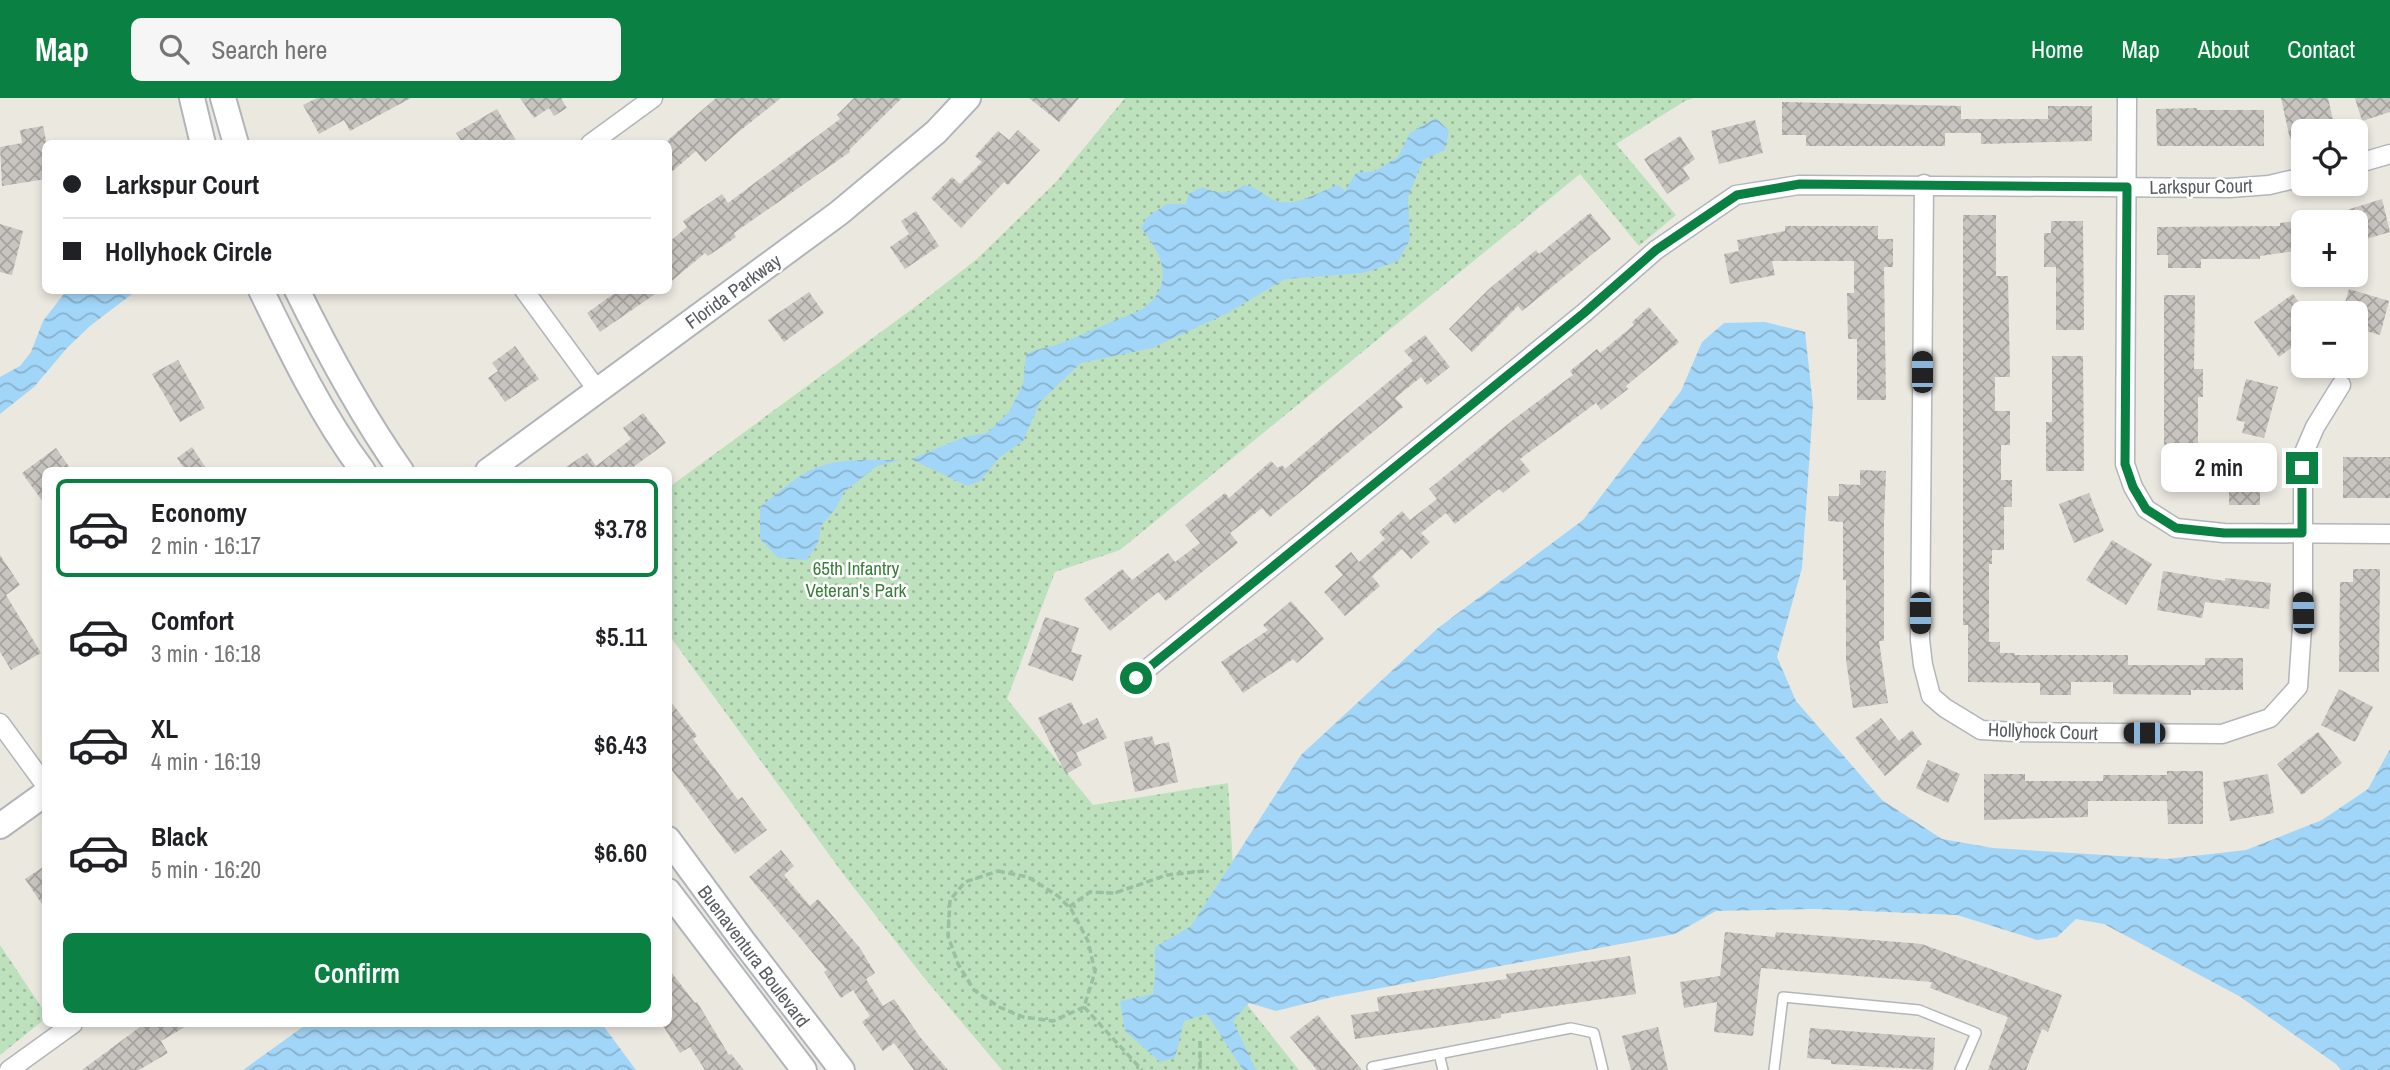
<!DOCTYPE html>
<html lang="en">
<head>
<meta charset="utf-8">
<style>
  :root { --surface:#fff; --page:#f6f6f6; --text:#202124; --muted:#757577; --line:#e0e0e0; --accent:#0b8043 }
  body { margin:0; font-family:"Archivo Narrow",sans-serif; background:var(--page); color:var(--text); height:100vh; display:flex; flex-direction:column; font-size:26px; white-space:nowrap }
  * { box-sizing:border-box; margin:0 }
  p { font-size:23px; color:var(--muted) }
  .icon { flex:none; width:38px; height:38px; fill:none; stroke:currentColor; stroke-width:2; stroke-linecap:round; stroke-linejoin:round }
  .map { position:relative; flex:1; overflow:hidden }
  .sheet { position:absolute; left:42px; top:369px; width:630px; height:560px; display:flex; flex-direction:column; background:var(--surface); border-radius:10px; box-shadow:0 4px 10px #0003 }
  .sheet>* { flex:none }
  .top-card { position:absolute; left:42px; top:42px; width:630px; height:154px; border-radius:10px; box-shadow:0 4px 10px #0003; display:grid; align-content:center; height:154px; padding:0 21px; background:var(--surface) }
  .buttons { position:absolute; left:2291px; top:21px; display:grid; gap:14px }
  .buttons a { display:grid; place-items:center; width:77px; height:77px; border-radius:10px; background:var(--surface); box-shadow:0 4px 10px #0003; font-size:35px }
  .end { position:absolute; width:32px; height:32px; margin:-16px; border:9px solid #0b8043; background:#fff; box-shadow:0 0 0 4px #fff }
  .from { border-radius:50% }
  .bubble { position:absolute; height:49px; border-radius:10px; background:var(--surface); box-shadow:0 4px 10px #0003; font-size:23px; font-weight:600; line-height:49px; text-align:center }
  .car { position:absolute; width:21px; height:42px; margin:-21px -10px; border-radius:9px; box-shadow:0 0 5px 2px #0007; background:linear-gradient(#222 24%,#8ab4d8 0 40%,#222 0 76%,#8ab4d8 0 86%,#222 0) }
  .top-card b { display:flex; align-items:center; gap:24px; height:66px; font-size:26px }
  .top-card b+b { border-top:2px solid var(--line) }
  .top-card i { width:18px; height:18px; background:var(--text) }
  ul { padding:12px 0 0; list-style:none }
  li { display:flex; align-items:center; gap:21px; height:98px; margin:0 14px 10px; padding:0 7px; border:4px solid transparent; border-radius:10px }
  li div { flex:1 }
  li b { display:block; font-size:26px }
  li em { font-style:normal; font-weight:600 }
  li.current { border-color:var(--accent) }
  li>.icon { width:63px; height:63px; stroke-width:1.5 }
  .primary-button { display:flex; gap:14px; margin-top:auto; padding:14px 21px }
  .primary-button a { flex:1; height:80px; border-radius:10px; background:var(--accent); color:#fff; font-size:28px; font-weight:600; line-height:80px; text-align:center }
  header { display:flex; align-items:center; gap:42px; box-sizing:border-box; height:98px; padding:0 35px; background:var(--accent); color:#fff }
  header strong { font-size:33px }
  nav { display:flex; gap:38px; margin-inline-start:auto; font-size:24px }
  .search { width:490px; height:63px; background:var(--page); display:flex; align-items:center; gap:18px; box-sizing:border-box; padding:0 24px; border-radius:10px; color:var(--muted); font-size:26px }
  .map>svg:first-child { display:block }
  .park { fill:url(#park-dots) }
  .water { fill:url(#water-waves) }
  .building { fill:url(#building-cross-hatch) }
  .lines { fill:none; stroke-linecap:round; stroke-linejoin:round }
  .lane-casing { stroke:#b2b6ba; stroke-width:12 }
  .street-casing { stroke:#b2b6ba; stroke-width:21 }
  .secondary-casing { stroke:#b1b5ba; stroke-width:28 }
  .path { stroke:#97c1a1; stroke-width:3.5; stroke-dasharray:7 3.5; stroke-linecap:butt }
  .lane { stroke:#fff; stroke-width:9 }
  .street { stroke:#fff; stroke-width:18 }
  .secondary { stroke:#fff; stroke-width:24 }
  .route { stroke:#0b8043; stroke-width:9 }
  .labels { text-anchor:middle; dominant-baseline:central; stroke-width:5; stroke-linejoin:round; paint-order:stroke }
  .street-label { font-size:19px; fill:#585c60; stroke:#fff }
  .park-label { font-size:19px; fill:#397e3a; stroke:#fff }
</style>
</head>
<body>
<header>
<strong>Map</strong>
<div class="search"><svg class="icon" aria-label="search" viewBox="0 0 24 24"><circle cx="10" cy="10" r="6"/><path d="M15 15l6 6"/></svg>Search here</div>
<nav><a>Home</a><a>Map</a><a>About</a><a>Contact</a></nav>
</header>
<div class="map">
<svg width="2390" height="972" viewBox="0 0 2390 972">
  <defs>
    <pattern id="park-dots" width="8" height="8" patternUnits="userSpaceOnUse" patternTransform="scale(1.75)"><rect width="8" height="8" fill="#bee1bd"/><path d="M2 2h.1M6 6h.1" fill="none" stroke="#9dba9d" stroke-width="1.8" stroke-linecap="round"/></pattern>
    <pattern id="water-waves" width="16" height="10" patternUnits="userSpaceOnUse" patternTransform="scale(1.75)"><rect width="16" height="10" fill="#a2d6f8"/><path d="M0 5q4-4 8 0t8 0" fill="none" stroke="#87b1cc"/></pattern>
    <pattern id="building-cross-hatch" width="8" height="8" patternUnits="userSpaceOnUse" patternTransform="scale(1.75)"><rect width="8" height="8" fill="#c8c4bf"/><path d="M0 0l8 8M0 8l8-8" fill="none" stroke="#a5a29f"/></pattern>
  </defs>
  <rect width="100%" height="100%" fill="#ebe8e0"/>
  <g class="park">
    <polygon points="1125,0 1694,0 1685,3 1616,46 1676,117 1639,148 1580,76 1120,452 1055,474 1007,601 1093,707 1228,685 1241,899 1299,972 1002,972 921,876 844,777 669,537 668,390 919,206 977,161 1056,84"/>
    <polygon points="0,847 46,916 45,921 0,957"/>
  </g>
  <g class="water">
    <path d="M 1436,20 L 1449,33 L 1445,52 L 1423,62 L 1408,99 L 1410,142 L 1398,163 L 1364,175 L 1285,181 L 1228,215 L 1152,250 L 1081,265 L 1040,304 L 1023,343 L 1000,359 L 980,383 L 967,388 L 911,361 L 964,339 L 987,335 L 1009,314 L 1023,286 L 1026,257 C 1034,251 1046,250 1056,247 C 1075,240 1092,232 1111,224 C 1121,219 1136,216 1145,209 C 1176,185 1161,154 1141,130 L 1147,119 L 1167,106 L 1186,106 L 1188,96 L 1202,89 C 1216,96 1231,97 1244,87 C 1256,88 1263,97 1274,102 C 1295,111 1319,93 1338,87 L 1345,93 L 1356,75 L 1375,73 L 1398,59 L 1410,35 Z"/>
    <polygon points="70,192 136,193 90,228 67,250 34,289 0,316 0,279 20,268 31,254 43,223 63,197"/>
    <polygon points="1765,224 1805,234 1813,307 1802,470 1777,559 1796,603 1882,702 1942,741 1993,750 2167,761 2246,752 2322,722 2368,691 2390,651 2390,972 2341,972 2336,966 2239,898 2104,826 2076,821 2057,839 2037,842 1957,817 1816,811 1716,813 1675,836 1332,899 1276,913 1249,905 1233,923 1256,972 1243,972 1207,916 1184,923 1175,960 1160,964 1125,933 1120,903 1153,896 1155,880 1155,849 1191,828 1301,657 1438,530 1583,422 1681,293 1702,244 1724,225"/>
    <path d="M 901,362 L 877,368 L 844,394 L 836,410 L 821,428 L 818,445 L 807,462 L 778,460 L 760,441 L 760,409 C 778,395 801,373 824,367 C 848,360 875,362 901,362 Z"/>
    <polygon points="307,926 602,926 636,972 243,972"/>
  </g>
  <g class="building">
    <polygon points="317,0 411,0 350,33 344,22 319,36 303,7"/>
    <polygon points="520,0 563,0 561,1 567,10 554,18 549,10 534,20"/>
    <polygon points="716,0 781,0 736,36 705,64 696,53 668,77 668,42"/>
    <polygon points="854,0 902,0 849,52 850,54 734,135 736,139 708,158 705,155 668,186 668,145 687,129 683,123 722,96 728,105 840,21 837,17"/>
    <polygon points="1029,0 1079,0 1059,24"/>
    <polygon points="2281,0 2328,0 2335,31 2303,33 2303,38 2290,41"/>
    <polygon points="2355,0 2390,0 2390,14 2362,23"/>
    <polygon points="1782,4 1961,8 1961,21 2048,21 2048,8 2092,8 2092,43 1981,46 1981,35 1945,35 1945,48 1806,48 1806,37 1782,37"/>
    <polygon points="2197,10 2197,12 2264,12 2264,48 2157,48 2156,11"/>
    <polygon points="497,11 518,46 463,46 456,35"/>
    <polygon points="1755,22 1763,55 1719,66 1711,33"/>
    <polygon points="43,28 46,42 46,81 2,88 0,49 22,45 20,32"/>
    <polygon points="1018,32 1040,52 1008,87 1004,84 961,130 931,100 952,79 960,86 982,64 975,58 998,33 1009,42"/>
    <polygon points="1680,38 1695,61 1683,70 1690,81 1667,96 1644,61"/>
    <polygon points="2382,101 2390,134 2356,144 2356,124 2318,124 2318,121"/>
    <polygon points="916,113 939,148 905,171 890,149 909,136 901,123"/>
    <polygon points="1590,115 1611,141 1522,213 1518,208 1472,254 1449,231 1489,191 1536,152 1539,156"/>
    <polygon points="1963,117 1996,117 1996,178 2008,178 2010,279 1995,279 1995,313 2010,313 2010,347 2001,347 2001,382 2012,382 2012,409 2004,409 2004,452 1992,452 1992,466 1989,466 1989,544 2000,544 2000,555 2015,555 2015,557 2128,557 2128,567 2205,567 2205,560 2243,560 2243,592 2191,592 2191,597 2113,596 2113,584 2071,584 2071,597 2040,597 2040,585 1968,584 1968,527 1963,527"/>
    <polygon points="2303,122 2303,152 2260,158 2260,161 2201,161 2201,170 2168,170 2168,157 2157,157 2157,129 2280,128 2280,125"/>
    <polygon points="2051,123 2083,123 2084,232 2056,232 2056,169 2044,169 2044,135 2051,135"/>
    <polygon points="0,126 23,133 12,177 0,174"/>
    <polygon points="1785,128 1878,128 1878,141 1893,141 1893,169 1884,169 1886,302 1857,302 1857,241 1848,241 1847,195 1854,195 1854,163 1772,163 1775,177 1730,186 1724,156 1739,153 1737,142 1785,133"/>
    <polygon points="2349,191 2389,203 2380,237 2356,230 2356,215 2342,215"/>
    <polygon points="619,192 661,192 600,234 587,215"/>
    <polygon points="809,194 824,215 784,244 768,222"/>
    <polygon points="2293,196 2303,210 2303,241 2279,259 2254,224"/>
    <polygon points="2164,197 2195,197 2194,271 2203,271 2203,299 2198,299 2198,358 2164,358"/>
    <polygon points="1649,209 1679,244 1626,288 1628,291 1601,312 1596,305 1520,361 1530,373 1503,395 1499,391 1455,426 1446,415 1421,435 1430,444 1411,461 1402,451 1372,478 1380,488 1345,518 1324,494 1343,477 1335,468 1351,454 1359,464 1385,441 1379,434 1402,413 1410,422 1437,401 1429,391 1513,322 1573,277 1570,273 1597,251 1600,255 1634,227 1632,224"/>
    <polygon points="1425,237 1450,269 1427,287 1421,279 1395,300 1403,309 1270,419 1262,410 1230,435 1238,445 1166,503 1158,494 1110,533 1084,501 1122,471 1132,482 1168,455 1175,464 1200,445 1185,427 1225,395 1229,400 1271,363 1278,370 1282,367 1285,371 1413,263 1404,253"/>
    <polygon points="515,248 539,281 505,304 488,280 498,273 492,265"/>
    <polygon points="2052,258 2083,258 2084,373 2046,373 2046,324 2052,324"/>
    <polygon points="178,262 205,310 180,324 152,276"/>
    <polygon points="2246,281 2278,289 2264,340 2242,335 2245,324 2236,322"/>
    <polygon points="643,315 666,345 628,373 560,373 587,355 596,368 631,341 623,330"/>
    <polygon points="192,349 208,373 186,373 177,360"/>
    <polygon points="56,350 72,373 46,373 46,408 22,375"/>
    <rect x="2343" y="359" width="47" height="41"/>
    <rect x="2229" y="363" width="31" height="44"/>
    <polygon points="1860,372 1886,373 1884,424 1884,543 1879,543 1888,605 1853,610 1846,562 1846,482 1843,482 1843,424 1828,423 1828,398 1839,398 1839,386 1860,387"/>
    <polygon points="2089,395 2104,433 2074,445 2059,406"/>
    <polygon points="2112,442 2152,466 2126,507 2086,482"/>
    <polygon points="0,457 20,487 6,497 41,555 11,572 0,554"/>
    <polygon points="2353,471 2380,471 2379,574 2339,574 2340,484 2353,484"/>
    <polygon points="2163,473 2225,483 2225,480 2271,485 2269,511 2205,504 2202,520 2157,512"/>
    <polygon points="1291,503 1324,541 1297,565 1293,561 1243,595 1221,564 1268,532 1263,527"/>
    <polygon points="1045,519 1079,530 1071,554 1082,557 1073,583 1028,567"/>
    <polygon points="2339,591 2373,609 2355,644 2321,627"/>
    <polygon points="668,600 697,638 693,641 738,702 742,699 767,732 735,756 668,667"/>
    <polygon points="1071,604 1083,627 1097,620 1107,640 1076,655 1082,667 1066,676 1038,620"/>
    <polygon points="1881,620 1899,643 1912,632 1922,646 1885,678 1855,640"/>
    <polygon points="2318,634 2342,665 2302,697 2277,666"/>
    <polygon points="1152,638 1155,647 1169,644 1178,684 1135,694 1124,644"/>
    <polygon points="1928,662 1960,676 1948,705 1916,690"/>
    <polygon points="2167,673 2203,673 2203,726 2168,726 2167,703 2088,703 2088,719 1984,722 1984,676 2025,676 2025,683 2103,683 2103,677 2167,677"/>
    <polygon points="2268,676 2274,715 2230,723 2223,684"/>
    <polygon points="781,752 794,768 784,777 810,808 818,801 860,850 875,875 866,881 883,908 894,901 920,939 948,972 914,972 894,945 883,953 862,924 870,918 853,892 841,900 824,874 827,872 749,779"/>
    <polygon points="46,767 46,812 25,781"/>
    <polygon points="1725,834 1775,839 1776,834 1922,846 2062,897 2048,934 2042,931 2026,972 1988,972 2008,919 1930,890 1932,884 1761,870 1753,938 1714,934 1717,904 1684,910 1680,884 1720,878"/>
    <polygon points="1630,858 1636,896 1501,916 1501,920 1355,941 1351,917 1379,913 1377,899 1507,881 1506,876"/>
    <polygon points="668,870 695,905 697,904 729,957 731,956 744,972 705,972 690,949 680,955 662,926 668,926"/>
    <polygon points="1318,917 1332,935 1362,972 1317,972 1290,939"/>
    <polygon points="144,926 190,926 161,943 168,955 139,972 82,972"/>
    <polygon points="1658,929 1668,972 1631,972 1622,938"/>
    <polygon points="1810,930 1935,940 1933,972 1831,966 1831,962 1807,960"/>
  </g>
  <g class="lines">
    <defs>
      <g id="lane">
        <polyline points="1439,956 1443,972"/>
        <polyline points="1372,969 1571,930 1594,935 1603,972"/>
        <polyline points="1774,972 1783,899 1919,912 1976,935 1960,972"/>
      </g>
      <g id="street">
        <polyline points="2127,0 2125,366 2133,389 2146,411 2176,430 2224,435 2390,436"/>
        <polyline points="590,46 653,0"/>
        <polyline points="2356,66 2390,56"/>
        <polyline points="1924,86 1920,542 1923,567 1931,598 1945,610 1981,632 2016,634 2222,636 2270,620 2298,589 2303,515 2303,357 2315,329 2341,287"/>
        <polyline points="524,192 598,293"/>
        <polyline points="1136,580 1584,215 1656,152 1736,97 1799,87 2230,90 2269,87 2303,79"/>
        <polyline points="0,625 46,688"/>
        <polyline points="9,972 73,926"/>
      </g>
      <g id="secondary">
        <polyline points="192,0 203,46"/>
        <polyline points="223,0 236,46"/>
        <path d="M 261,192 C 291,254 322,318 363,373"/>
        <path d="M 297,192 C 328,255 361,316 401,373"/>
        <polyline points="488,373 839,115 936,34 968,0"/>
        <polyline points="0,728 46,695"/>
        <polyline points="668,741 743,843 842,972"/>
        <polyline points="668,793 804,972"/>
      </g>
    </defs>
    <use href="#lane" class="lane-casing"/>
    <use href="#street" class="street-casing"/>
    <use href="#secondary" class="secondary-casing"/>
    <g class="path">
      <polygon points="998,773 1028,779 1058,798 1071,811 1088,843 1095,874 1084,909 1053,923 1023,919 999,909 974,892 958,866 948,838 950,802 965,784"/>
      <polyline points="1069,809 1090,794 1115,795 1167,777 1204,773"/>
      <polyline points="1084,909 1142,972"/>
      <polyline points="1200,943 1200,972"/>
    </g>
    <use href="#lane" class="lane"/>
    <use href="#street" class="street"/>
    <use href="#secondary" class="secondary"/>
  </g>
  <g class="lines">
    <polyline class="route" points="1136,580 1584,215 1656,152 1737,97 1800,86 2127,89 2125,366 2133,389 2146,411 2176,430 2224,435 2302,435 2302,370"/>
  </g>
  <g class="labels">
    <g class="street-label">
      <text transform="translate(2201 88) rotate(-1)">Larkspur Court</text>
      <text transform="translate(733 193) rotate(-36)">Florida Parkway</text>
      <text transform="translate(2043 633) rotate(2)">Hollyhock Court</text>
      <text transform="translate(754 858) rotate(53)">Buenaventura Boulevard</text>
    </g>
    <g class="park-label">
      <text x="856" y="470">65th Infantry<tspan x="856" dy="22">Veteran's Park</tspan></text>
    </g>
  </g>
</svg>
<div class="buttons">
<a><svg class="icon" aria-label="locate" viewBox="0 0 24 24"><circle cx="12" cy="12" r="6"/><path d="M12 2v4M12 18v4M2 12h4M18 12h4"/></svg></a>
<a>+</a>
<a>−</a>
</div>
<i class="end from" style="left:1136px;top:580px"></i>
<i class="end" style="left:2302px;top:370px"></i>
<div class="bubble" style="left:2161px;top:345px;width:116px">2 min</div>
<i class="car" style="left:1922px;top:274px;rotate:0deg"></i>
<i class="car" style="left:1920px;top:515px;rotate:180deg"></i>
<i class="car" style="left:2303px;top:515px;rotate:359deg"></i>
<i class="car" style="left:2144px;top:635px;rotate:270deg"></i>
<div class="top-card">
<b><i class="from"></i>Larkspur Court</b>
<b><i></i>Hollyhock Circle</b>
</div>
<section class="sheet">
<ul>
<li class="current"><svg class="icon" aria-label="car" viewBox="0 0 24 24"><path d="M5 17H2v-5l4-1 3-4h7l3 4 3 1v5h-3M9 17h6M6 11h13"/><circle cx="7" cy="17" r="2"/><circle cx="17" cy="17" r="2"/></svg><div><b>Economy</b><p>2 min · 16:17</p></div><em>$3.78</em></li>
<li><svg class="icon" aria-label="car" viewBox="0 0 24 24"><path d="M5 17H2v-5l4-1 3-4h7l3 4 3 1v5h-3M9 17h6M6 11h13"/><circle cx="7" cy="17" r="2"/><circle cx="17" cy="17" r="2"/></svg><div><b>Comfort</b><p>3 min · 16:18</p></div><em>$5.11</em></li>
<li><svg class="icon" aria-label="car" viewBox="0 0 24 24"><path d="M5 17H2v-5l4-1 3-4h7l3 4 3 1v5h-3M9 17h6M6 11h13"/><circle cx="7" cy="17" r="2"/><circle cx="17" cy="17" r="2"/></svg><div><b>XL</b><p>4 min · 16:19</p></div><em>$6.43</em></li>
<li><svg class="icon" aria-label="car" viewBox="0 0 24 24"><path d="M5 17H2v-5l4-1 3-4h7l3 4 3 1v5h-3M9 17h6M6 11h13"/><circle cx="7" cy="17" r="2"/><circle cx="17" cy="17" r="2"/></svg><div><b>Black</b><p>5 min · 16:20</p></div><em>$6.60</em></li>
</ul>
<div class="primary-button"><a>Confirm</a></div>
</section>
</div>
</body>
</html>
